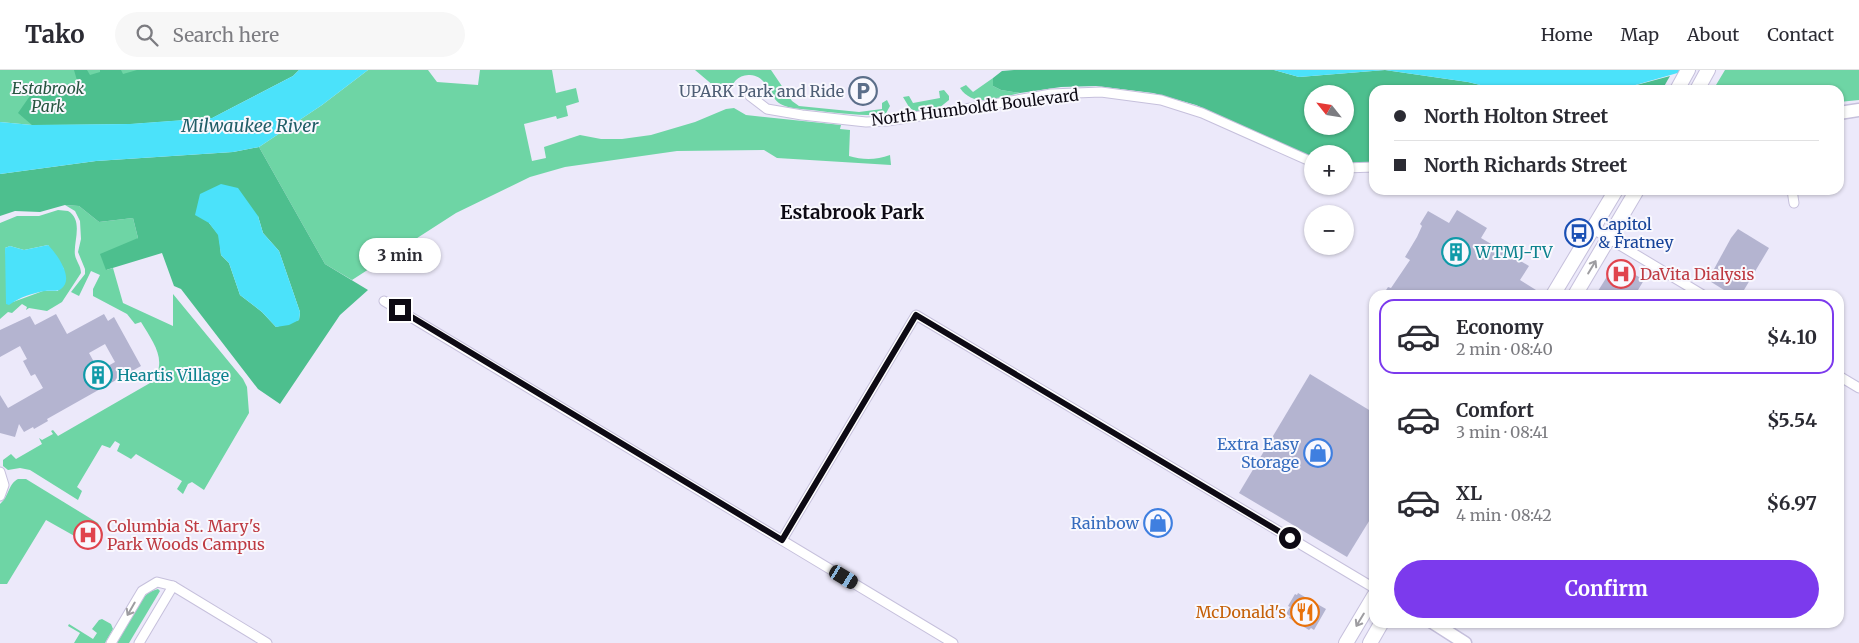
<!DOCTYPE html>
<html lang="en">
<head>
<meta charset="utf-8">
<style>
  :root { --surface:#fff; --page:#f7f7f7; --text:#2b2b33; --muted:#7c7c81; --line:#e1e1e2; --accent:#7c3aed }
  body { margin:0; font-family:Merriweather,serif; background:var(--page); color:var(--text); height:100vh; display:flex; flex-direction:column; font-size:19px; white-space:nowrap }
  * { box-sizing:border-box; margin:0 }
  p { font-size:16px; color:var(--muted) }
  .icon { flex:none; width:28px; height:28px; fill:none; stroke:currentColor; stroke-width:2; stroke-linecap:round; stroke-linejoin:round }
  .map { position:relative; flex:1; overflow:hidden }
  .sheet { position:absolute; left:1369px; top:220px; width:475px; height:338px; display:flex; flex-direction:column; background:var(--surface); border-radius:15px; box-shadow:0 1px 4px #0004 }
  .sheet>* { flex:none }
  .hud { position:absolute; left:1369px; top:15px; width:475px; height:110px; border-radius:15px; box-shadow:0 1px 4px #0004; display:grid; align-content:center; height:110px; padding:0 25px; background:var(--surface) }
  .needle { width:32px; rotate:300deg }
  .controls { position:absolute; left:1304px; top:15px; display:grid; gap:10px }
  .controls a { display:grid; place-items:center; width:50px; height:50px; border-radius:50%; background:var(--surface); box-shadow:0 1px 4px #0004; font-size:25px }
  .end { position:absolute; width:22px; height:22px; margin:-11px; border:6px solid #0d0a14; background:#fff; box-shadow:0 0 0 2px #fff }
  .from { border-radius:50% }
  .bubble { position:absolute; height:35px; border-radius:18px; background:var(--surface); box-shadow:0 1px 4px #0004; font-size:16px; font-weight:700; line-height:35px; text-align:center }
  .car { position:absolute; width:15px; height:30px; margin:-15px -8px; border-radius:6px; box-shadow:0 0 4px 1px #0007; background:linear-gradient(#222 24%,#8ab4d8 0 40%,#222 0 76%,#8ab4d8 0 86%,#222 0) }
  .hud b { display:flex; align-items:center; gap:18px; height:48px; font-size:19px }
  .hud b+b { border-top:1px solid var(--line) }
  .hud i { width:12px; height:12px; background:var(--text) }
  ul { padding:9px 0 0; list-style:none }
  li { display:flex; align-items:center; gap:15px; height:75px; margin:0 10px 8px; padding:0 15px; border:2px solid transparent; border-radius:15px }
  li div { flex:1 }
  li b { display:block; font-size:19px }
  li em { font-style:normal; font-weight:700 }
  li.active { border-color:var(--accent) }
  li>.icon { width:45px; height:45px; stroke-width:1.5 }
  .cta { display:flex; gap:10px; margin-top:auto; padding:10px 25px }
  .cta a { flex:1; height:58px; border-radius:30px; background:var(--accent); color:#fff; font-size:20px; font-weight:700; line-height:58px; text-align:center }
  header { display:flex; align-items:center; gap:30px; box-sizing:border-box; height:70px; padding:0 25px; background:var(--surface); border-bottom:1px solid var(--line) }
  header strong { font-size:24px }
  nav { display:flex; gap:28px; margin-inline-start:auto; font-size:18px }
  .search { width:350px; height:45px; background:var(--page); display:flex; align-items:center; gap:12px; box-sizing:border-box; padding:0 18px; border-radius:28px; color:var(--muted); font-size:19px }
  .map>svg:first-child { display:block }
  .green { fill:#6ed5a5; fill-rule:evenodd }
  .forest { fill:#4dbf8e; fill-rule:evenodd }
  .water { fill:#4be2fa }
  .building { fill:#b4b4d0; fill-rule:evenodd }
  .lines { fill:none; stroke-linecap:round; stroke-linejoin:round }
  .minor-casing { stroke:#c6c0dc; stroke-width:11 }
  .secondary-casing { stroke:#c6c0dc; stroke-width:15 }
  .primary-casing { stroke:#c6c0dc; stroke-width:16 }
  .minor { stroke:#fff; stroke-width:9 }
  .secondary { stroke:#fff; stroke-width:12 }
  .primary { stroke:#fff; stroke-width:14 }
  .oneway { stroke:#9e9da1 }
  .route { stroke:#0d0a14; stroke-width:6 }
  .labels { text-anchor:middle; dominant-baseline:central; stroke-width:4; stroke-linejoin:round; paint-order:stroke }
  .park-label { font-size:16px; font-style:italic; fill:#275540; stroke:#f9f8fe }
  .service-label { font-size:16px; fill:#4e5e75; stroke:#f9f8fe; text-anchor:end }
  .street-label { font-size:16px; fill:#0d0a14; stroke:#f9f8fe }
  .transit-label { font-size:16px; fill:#164399; stroke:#f9f8fe; text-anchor:start }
  .culture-label { font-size:16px; fill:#0d838f; stroke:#f9f8fe; text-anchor:start }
  .health-label { font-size:16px; fill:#be3a42; stroke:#f9f8fe; text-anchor:start }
  .shop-label { font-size:16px; fill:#366cbe; stroke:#f9f8fe; text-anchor:end }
  .food-label { font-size:16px; fill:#c56008; stroke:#f9f8fe; text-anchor:end }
  .water-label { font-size:18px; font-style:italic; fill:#215e68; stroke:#f9f8fe }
  .quarter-label { font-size:19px; font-weight:bold; fill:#0d0a14; stroke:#f9f8fe }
</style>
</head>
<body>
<header>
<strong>Tako</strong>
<div class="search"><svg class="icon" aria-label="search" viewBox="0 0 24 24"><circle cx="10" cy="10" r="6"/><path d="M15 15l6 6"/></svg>Search here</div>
<nav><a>Home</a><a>Map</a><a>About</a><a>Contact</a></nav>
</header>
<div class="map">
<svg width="1859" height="573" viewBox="0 0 1859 573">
  <rect width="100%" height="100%" fill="#ece9fa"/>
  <g class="green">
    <polygon points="0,0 299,0 212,48 130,54 32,55 0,52"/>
    <path d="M 368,0 L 428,0 L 437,12 L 478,15 L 480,0 L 552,0 L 556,23 L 576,18 L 579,32 L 566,36 L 568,46 L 557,49 L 556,46 L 524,54 L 532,91 L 546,88 L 544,77 L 580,65 L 601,69 L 622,69 L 651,65 L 695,52 L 726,39 L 734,38 L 746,45 L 841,55 L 840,59 L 850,60 L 849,86 C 863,90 876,90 890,85 L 891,95 L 777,88 L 764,80 L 677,81 L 565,97 L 530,107 L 456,143 L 352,210 L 325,194 L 259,77 L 322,35 Z"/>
    <path d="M 695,0 L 771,0 L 792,31 L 799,36 L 859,42 L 882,39 L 882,33 L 887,30 L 890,36 L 885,45 C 860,46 836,43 812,40 C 803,39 793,39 785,36 C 767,30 770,6 750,5 C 739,4 731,13 729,24 L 721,22 Z"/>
    <polygon points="1725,0 1859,0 1859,30 1839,32 1839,20 1713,20"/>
    <path d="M 993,8 L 993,16 L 1001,20 L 1020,23 C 1000,27 974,39 960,18 L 966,15 L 973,22 Z"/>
    <polygon points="944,20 949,26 949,30 939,38 915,42 909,37 903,27 909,26 913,33 940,28 939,21"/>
    <path d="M 65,135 L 79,136 L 99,152 L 133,148 L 138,168 L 106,200 L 113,198 L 123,233 L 173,256 L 173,224 L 243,309 L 247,317 L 249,343 L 204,420 L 192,412 L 188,414 L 183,424 L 177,419 L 182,411 L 136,384 L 131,389 L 117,381 L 120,374 L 115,371 L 110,378 L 102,375 L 77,417 L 82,421 L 78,430 L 30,400 L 20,398 L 8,400 L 3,396 L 3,390 L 11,384 L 16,389 L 42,374 L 39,368 L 42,370 L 53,364 L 51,361 L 53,360 L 58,366 L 150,313 C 170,293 153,272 141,252 L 135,254 L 127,244 L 93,226 L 93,219 L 100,205 L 91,201 L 79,226 L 71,222 L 85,204 L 85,199 L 78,182 L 81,169 L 80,151 L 75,141 Z"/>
    <path d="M 58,140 L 68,141 C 84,150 73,173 75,185 C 76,191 81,196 81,203 L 62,232 L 47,241 L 29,238 L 26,240 L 27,237 L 22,234 L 12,243 L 8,242 L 0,249 L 0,153 L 17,146 L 39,146 ZM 48,175 L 64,199 L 58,221 L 43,221 L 13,232 L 5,178 L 10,176 L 24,180 Z"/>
    <path d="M 18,409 L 26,409 L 98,453 L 103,464 L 97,475 L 80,464 L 78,468 L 46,450 L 7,514 L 0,514 L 0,434 C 9,427 8,414 18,409 Z"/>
    <polygon points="158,519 160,521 129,573 117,573 143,528 149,522"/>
    <polygon points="102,549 111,554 113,559 105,573 74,573 80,563 68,556 69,554 93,569 97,563 92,559 99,550"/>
  </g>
  <g class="forest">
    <polygon points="74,0 87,0 90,5 100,2 100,0 121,0 123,4 137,0 299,0 293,6 212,48 130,54 32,55 18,43 32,23 64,26 68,15 78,14"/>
    <path d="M 1014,0 L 1274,0 L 1299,7 L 1385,0 L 1468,12 L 1501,20 L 1374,20 L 1374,92 L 1345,93 L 1345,84 L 1312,84 L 1312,87 L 1196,35 L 1153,23 L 1096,16 L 1061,17 L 1020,23 L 1001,20 L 993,16 L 993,8 L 1002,1 ZM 1312,24 L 1345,24 L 1345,56 L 1312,56 Z"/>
    <polygon points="1670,6 1662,20 1618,20"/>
    <path d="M 259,77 L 325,194 L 368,220 L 340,245 L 280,334 L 258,319 L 181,219 L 174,216 L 162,183 L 106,200 L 100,184 L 138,168 L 133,148 L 99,152 L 79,136 L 65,135 L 40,142 L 15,141 L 0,146 L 0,104 L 96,91 L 233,82 ZM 258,146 L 263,163 L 279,181 L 300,242 L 299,250 L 276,257 L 262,242 L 240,225 L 229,193 L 221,185 L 219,165 L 209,153 Z"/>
  </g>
  <g class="water">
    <polygon points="299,0 368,0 322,35 259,77 233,82 96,91 0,104 0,52 32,55 130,54 212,48 293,6"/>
    <polygon points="1274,0 1688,0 1618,20 1501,20 1468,12 1385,0 1299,7"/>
    <polygon points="221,114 238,118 258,146 263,163 279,181 300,242 299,250 289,255 276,257 262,242 240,225 229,193 221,185 218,165 209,153 195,145 200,124"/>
    <path d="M 48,175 C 57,184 75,209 61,219 C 57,222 50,220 45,221 C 33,223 20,227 9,235 L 6,234 L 5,178 L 10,176 L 24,180 Z"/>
  </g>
  <g class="building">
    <polygon points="1457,140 1487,158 1481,168 1529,196 1520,210 1544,225 1522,225 1514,220 1511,225 1383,225 1388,217 1391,218 1410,190 1405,187 1417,167 1422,156 1420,154 1428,141 1449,153"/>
    <polygon points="1738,159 1769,178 1741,225 1732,225 1708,210 1731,168"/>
    <polygon points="1617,194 1644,210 1635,225 1613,225 1608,222 1607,225 1604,225 1598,221 1613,197 1615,198"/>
    <path d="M 56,244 L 67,264 L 104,244 L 108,251 L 114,247 L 141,296 L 47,349 L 48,351 L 34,359 L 33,357 L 24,362 L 19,354 L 15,367 L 0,363 L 0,325 L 8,338 L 43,318 L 35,304 L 31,306 L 23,291 L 27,289 L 20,276 L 0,287 L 0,260 L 30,246 L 35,255 ZM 105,274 L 115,292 L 99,301 L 89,283 Z"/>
    <polygon points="1310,304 1374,343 1374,443 1347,487 1239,423"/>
    <polygon points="1298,523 1326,539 1314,560 1311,558 1309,560 1289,548 1290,546 1286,544 1290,537 1288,536 1295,524 1297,525"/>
  </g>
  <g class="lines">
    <defs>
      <g id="minor">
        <polyline points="750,26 767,39 802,45 866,52 887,51 959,40 1051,24 1101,22 1161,30 1202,43 1312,92"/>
        <polyline points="1345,98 1374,97"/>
        <polyline points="1792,120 1794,133"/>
        <polyline points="1593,159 1703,225"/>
        <polyline points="384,231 953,573"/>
        <polyline points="1839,306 1859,318"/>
        <polyline points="0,402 4,415 0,426"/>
        <polyline points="782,470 916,245 1374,518"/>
        <polyline points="111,573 142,521 157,512 173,516 267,573"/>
        <polyline points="139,573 173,516"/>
      </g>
      <g id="secondary">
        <polyline points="1839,43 1859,40"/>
        <polyline points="1432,552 1465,573"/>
      </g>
      <g id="primary">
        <polyline points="1677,20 1688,0"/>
        <polyline points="1697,20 1708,0"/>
        <polyline points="1553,225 1616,120"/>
        <polyline points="1575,225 1637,120"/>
        <polyline points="1346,573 1374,526"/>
        <polyline points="1370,573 1382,552"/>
      </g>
    </defs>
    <use href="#minor" class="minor-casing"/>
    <use href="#secondary" class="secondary-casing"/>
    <use href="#primary" class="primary-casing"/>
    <use href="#minor" class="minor"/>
    <use href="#secondary" class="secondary"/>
    <use href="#primary" class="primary"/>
  </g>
  <defs><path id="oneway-shaft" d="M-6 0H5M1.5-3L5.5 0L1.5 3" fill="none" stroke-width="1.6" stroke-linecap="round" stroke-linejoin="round" transform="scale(1.25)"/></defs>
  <g class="oneway">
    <use href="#oneway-shaft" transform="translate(1592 197) rotate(-59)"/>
    <use href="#oneway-shaft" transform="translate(131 539) rotate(120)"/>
    <use href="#oneway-shaft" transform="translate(1360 550) rotate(121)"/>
  </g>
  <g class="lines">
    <polyline class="route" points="400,240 782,470 916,245 1290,468"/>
  </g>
  <defs>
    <symbol id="parking-ring" viewBox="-11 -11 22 22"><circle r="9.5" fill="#f9f8fe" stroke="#5c6f8a" stroke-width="1.5"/><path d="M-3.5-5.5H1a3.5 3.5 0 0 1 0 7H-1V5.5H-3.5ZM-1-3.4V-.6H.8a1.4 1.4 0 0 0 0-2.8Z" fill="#5c6f8a"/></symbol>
    <symbol id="bus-ring" viewBox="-11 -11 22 22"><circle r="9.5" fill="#f9f8fe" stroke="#1a4fb4" stroke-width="1.5"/><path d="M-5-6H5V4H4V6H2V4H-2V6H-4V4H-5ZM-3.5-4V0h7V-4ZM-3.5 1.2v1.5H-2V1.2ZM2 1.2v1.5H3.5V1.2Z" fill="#1a4fb4"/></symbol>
    <symbol id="building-ring" viewBox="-11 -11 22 22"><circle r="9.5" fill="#f9f8fe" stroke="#0f9aa8" stroke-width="1.5"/><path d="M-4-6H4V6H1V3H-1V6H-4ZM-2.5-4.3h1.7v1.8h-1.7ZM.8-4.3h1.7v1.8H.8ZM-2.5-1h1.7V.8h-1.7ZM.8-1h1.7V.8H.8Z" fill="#0f9aa8"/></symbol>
    <symbol id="hospital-ring" viewBox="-11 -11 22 22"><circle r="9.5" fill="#f9f8fe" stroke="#e0444e" stroke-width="1.5"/><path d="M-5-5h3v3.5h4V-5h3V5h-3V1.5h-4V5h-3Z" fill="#e0444e"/></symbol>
    <symbol id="shop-ring" viewBox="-11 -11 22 22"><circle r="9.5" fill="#f9f8fe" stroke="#3f7fe0" stroke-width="1.5"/><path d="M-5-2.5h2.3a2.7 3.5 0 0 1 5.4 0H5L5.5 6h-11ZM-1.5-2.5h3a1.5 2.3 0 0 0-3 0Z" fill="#3f7fe0"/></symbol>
    <symbol id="restaurant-ring" viewBox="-11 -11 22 22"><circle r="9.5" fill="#f9f8fe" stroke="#e8710a" stroke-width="1.5"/><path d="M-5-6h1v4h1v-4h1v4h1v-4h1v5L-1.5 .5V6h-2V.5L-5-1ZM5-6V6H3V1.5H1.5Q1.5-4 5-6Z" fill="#e8710a"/></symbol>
  </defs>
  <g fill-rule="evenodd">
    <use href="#parking-ring" x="847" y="5" width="32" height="32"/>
    <use href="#bus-ring" x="1563" y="147" width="32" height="32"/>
    <use href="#building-ring" x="1440" y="166" width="32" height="32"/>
    <use href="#hospital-ring" x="1605" y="188" width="32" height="32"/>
    <use href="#building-ring" x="82" y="289" width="32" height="32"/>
    <use href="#shop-ring" x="1302" y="367" width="32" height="32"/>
    <use href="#shop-ring" x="1142" y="437" width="32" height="32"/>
    <use href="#hospital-ring" x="72" y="449" width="32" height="32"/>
    <use href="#restaurant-ring" x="1289" y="526" width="32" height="32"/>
  </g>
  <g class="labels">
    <g class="park-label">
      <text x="48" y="18">Estabrook<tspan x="48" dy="18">Park</tspan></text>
    </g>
    <g class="service-label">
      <text x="844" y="21">UPARK Park and Ride</text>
    </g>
    <g class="street-label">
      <text transform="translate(975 37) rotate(-7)">North Humboldt Boulevard</text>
    </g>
    <g class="transit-label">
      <text x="1598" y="154">Capitol<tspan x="1598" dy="18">&amp; Fratney</tspan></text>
    </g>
    <g class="culture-label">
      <text x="1475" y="182">WTMJ-TV</text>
      <text x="117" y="305">Heartis Village</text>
    </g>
    <g class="health-label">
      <text x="1640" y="204">DaVita Dialysis</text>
      <text x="107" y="456">Columbia St. Mary's<tspan x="107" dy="18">Park Woods Campus</tspan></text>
    </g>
    <g class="shop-label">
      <text x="1299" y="374">Extra Easy<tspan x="1299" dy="18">Storage</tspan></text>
      <text x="1139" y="453">Rainbow</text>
    </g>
    <g class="food-label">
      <text x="1286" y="542">McDonald's</text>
    </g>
    <g class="water-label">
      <text x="250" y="55">Milwaukee River</text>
    </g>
    <g class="quarter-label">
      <text x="852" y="142">Estabrook Park</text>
    </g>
  </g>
</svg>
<div class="controls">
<a><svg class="needle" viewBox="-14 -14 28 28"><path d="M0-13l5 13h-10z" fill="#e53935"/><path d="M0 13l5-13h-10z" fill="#7c7c81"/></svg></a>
<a>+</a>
<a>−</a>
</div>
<i class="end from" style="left:1290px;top:468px"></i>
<i class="end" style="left:400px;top:240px"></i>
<div class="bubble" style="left:359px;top:168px;width:82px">3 min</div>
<i class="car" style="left:844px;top:507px;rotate:121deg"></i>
<div class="hud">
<b><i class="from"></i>North Holton Street</b>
<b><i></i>North Richards Street</b>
</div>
<section class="sheet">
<ul>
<li class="active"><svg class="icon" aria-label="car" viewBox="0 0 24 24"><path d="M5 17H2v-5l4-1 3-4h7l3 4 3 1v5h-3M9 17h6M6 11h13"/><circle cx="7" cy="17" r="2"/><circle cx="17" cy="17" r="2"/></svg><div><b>Economy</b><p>2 min · 08:40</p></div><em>$4.10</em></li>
<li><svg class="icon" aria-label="car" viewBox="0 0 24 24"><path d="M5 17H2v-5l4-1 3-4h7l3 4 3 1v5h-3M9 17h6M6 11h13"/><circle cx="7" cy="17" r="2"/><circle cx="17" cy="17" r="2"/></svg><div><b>Comfort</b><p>3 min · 08:41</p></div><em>$5.54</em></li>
<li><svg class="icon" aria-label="car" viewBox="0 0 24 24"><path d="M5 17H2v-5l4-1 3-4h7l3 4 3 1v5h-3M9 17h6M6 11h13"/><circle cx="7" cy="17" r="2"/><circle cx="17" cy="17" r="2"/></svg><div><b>XL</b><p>4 min · 08:42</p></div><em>$6.97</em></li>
</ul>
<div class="cta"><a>Confirm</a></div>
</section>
</div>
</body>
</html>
